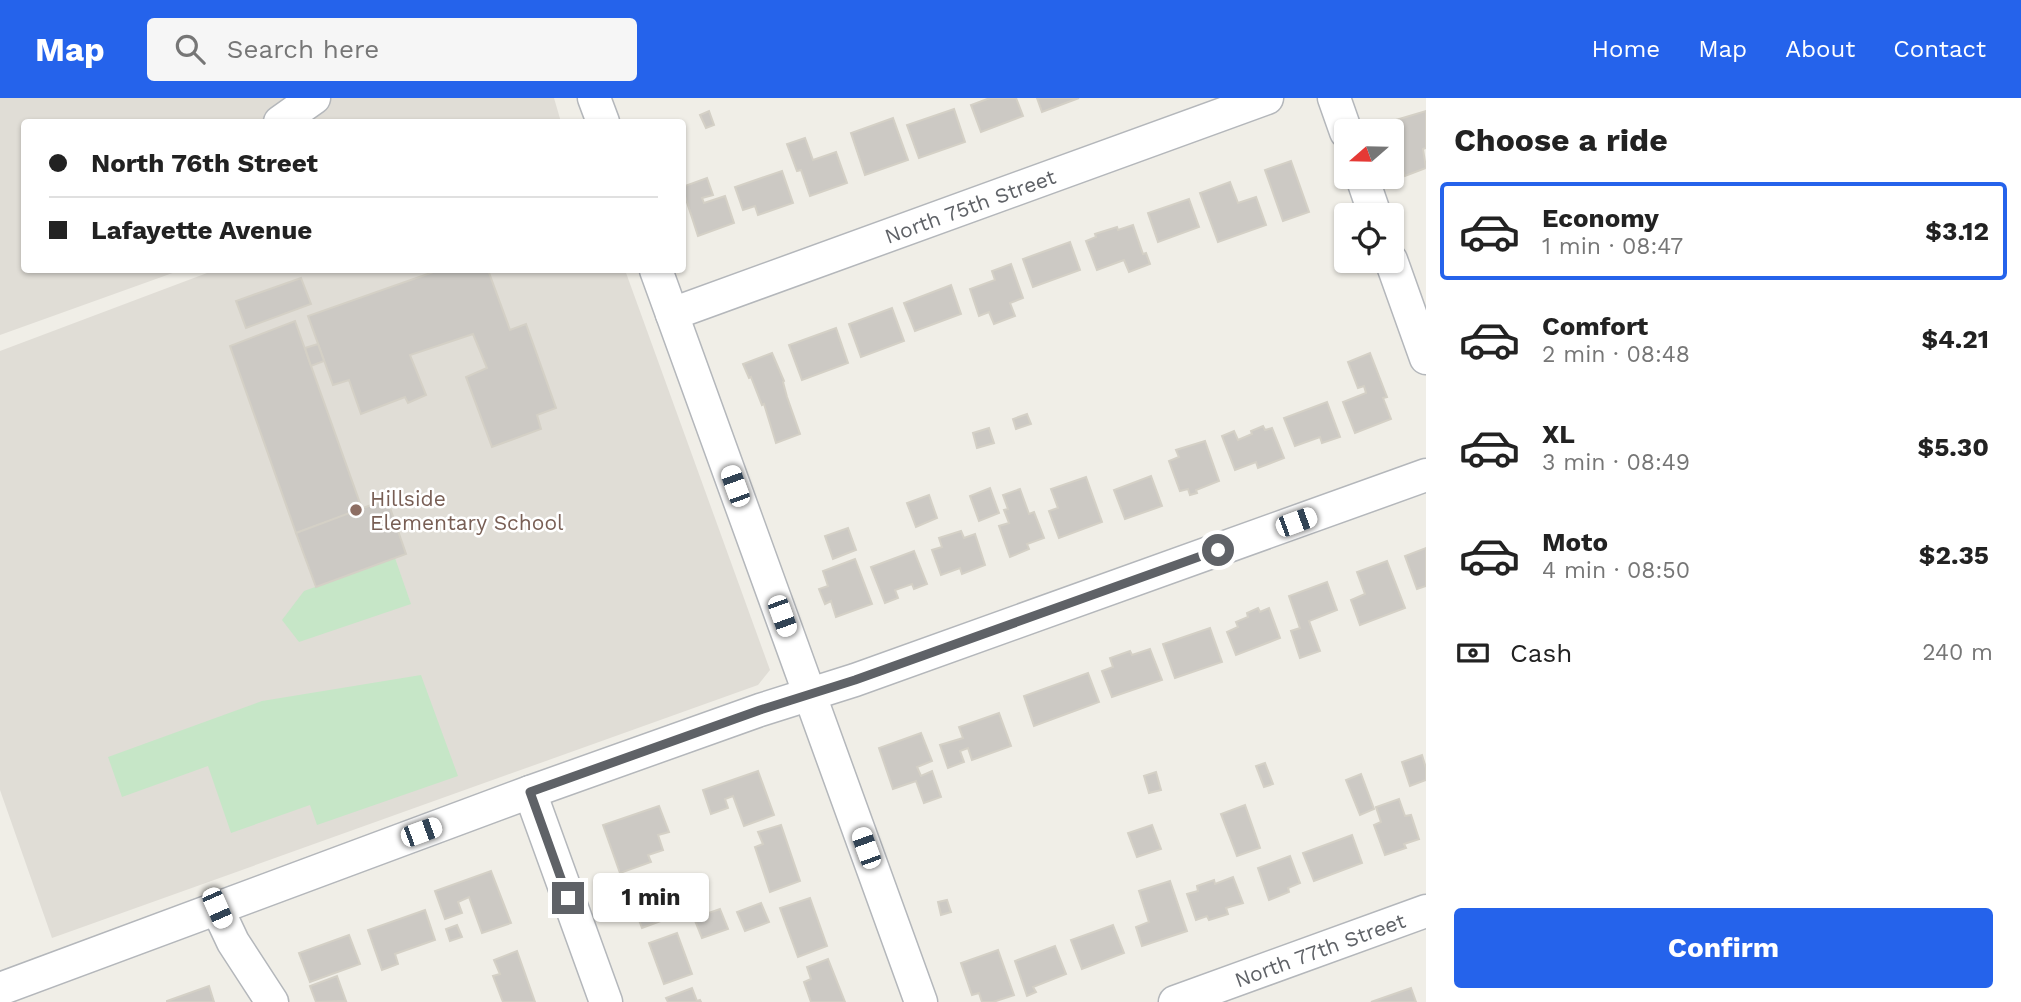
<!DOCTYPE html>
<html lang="en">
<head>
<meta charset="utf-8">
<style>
  :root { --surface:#fff; --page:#f6f6f6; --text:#222; --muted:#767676; --line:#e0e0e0; --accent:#2563eb }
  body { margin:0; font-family:"Work Sans",sans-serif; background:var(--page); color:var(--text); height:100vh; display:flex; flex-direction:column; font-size:26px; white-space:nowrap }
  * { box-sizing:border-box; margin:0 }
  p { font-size:23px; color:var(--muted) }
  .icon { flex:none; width:38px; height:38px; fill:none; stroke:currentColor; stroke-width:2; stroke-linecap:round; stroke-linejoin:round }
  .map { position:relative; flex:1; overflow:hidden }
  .panel { display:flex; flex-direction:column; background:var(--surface); width:595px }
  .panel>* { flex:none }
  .guide { position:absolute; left:21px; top:21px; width:665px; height:154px; border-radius:7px; box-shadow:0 2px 5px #0004; display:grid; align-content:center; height:154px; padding:0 28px; background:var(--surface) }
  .needle { width:46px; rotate:250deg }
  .buttons { position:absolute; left:1334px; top:21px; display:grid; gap:14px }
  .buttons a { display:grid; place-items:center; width:70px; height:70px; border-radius:7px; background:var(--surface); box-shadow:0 2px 5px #0004; font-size:35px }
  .end { position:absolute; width:32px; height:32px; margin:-16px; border:9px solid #5f6267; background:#fff; box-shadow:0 0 0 4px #fff }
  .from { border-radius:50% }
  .bubble { position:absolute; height:49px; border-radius:7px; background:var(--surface); box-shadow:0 2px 5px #0004; font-size:23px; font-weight:700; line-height:49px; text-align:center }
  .car { position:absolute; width:21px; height:42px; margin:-21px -10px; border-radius:9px; box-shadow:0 0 5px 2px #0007; background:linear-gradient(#fff 24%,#345 0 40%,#fff 0 76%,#345 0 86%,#fff 0) }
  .guide b { display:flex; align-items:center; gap:24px; height:66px; font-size:26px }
  .guide b+b { border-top:2px solid var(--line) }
  .guide i { width:18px; height:18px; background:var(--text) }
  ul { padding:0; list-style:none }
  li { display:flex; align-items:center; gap:21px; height:98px; margin:0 14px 10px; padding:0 14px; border:4px solid transparent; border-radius:7px }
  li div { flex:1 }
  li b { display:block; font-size:26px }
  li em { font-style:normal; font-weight:700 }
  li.current { border-color:var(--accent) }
  li>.icon { width:63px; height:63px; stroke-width:1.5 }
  h2 { padding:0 28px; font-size:32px; line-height:84px }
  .pay { display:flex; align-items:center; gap:18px; height:77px; padding:0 28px; font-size:26px }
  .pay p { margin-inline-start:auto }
  .action { display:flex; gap:14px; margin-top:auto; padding:14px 28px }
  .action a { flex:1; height:80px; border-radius:7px; background:var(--accent); color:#fff; font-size:28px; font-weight:700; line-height:80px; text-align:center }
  header { display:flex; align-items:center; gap:42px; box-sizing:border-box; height:98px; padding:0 35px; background:var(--accent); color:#fff }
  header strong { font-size:33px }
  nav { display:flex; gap:38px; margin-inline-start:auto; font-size:24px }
  .search { width:490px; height:63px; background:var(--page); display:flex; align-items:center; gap:18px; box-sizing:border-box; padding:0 24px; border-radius:7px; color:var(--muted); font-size:26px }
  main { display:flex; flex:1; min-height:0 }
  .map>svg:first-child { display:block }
  .education { fill:#e0ddd6 }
  .green { fill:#c6e6c7 }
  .building { fill:#ccc9c4; stroke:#d4d0c6; stroke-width:2 }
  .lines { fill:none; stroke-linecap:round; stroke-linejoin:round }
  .minor-casing { stroke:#b4b7bb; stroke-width:35 }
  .minor { stroke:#fff; stroke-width:32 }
  .route { stroke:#5f6267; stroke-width:9 }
  .education-dot { fill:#8d6e63; stroke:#fff; stroke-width:2.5 }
  .labels { text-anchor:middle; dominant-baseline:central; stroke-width:5; stroke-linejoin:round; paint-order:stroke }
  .street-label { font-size:21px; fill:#5f6267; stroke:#fff }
  .education-label { font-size:21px; fill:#785e54; stroke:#fff; text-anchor:start }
</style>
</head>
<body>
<header>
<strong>Map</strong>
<div class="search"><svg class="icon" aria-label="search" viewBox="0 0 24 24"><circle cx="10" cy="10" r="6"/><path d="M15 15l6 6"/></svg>Search here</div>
<nav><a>Home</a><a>Map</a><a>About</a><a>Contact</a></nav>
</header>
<main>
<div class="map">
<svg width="1426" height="904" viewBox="0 0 1426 904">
  <rect width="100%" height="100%" fill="#f0eee7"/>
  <g class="education">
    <polygon points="0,0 554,0 561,24 24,24 24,172 181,172 0,237"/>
    <polygon points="215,172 625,172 770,572 758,587 52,840 0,692 0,253"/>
  </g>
  <g class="green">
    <polygon points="395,460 411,506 299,544 282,522 304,493"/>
    <polygon points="421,577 458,678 317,727 310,707 231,735 208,668 122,699 108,659 262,603"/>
  </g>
  <g class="building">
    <polygon points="990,0 1016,0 1023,18 981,34 971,7"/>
    <polygon points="1037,0 1079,0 1042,14"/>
    <polygon points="954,11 965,44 919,60 907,27"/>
    <polygon points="709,13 714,27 706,30 700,17"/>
    <polygon points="1426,13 1426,50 1423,51 1426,70 1405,78 1391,40 1391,33 1387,29 1397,25 1396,22"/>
    <polygon points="893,20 908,62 865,77 851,35"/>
    <polygon points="805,40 813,62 836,54 847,85 810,98 801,72 797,73 787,46"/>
    <polygon points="1291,63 1309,114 1283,123 1265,72"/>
    <polygon points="782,73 793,105 758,117 755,108 743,112 735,89"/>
    <polygon points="707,80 713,97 702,100 704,105 725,98 734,125 698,138 682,89"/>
    <polygon points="1230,84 1238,105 1256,99 1266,127 1218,144 1200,95"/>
    <polygon points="1189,101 1199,129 1158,144 1148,115"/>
    <polygon points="1133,127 1143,156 1146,155 1150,166 1129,174 1124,162 1097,172 1086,143 1096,139 1095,136 1117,129 1118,132"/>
    <polygon points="1070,144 1080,172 1033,189 1023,161"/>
    <polygon points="1011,166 1023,200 1010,205 1015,218 994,226 989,214 979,218 970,191 995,182 992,173"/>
    <polygon points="439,172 488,172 510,232 526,226 556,310 537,317 541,331 492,349 466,279 487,270 473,236 410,257 426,297 408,305 405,299 361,316 349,282 333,287 308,218"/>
    <polygon points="301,180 311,206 246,230 236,203"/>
    <polygon points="951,187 961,216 915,233 904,205"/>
    <polygon points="892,210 904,243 861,259 849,226"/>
    <polygon points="295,223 362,411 296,435 230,248"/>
    <polygon points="836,230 848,265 802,282 789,247"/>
    <polygon points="318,246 324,263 311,268 305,250"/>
    <polygon points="772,255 784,283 783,284 787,299 800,336 776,345 764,306 762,307 751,279 749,280 743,266"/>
    <polygon points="1370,255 1387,299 1383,300 1391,321 1355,335 1343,304 1366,295 1364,288 1358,290 1348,264"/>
    <polygon points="1327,304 1340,339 1322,345 1320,339 1295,348 1284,320"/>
    <polygon points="1027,316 1031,326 1016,331 1013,321"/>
    <polygon points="1263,328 1265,332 1272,330 1284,360 1258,370 1256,364 1235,372 1222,338 1234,333 1238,342 1252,336 1251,333"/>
    <polygon points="989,330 994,345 977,350 973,335"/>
    <polygon points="1205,343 1219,383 1196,392 1197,395 1190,397 1188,391 1180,393 1169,363 1179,359 1176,352"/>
    <polygon points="1151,378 1162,408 1125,421 1114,392"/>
    <polygon points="1086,379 1102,424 1059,440 1049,413 1058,410 1051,391"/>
    <polygon points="990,390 999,415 979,423 970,398"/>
    <polygon points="1020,391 1029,416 1034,414 1044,440 1027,446 1029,451 1010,459 999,428 1009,425 1004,412 1008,411 1003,397"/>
    <polygon points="929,397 937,420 916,429 907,405"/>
    <polygon points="387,401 406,456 316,489 296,435"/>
    <polygon points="848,430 856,452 833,461 825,438"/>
    <polygon points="961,433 964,440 975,436 985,467 962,476 960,470 941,477 932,452 942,449 939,440"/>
    <polygon points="1426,450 1426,488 1417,491 1405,458"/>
    <polygon points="914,453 927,486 914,491 912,486 895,492 898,500 885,505 871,469"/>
    <polygon points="855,461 872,506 836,519 831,503 825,506 819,491 828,488 823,473"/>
    <polygon points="1387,463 1405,510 1360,527 1351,502 1365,496 1357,474"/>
    <polygon points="1327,484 1337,512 1309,523 1320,553 1300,560 1291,533 1300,530 1289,498"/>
    <polygon points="1258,510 1260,514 1269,510 1280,540 1236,557 1227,534 1238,529 1236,524 1248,519 1247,515"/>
    <polygon points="1210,530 1222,564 1175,580 1163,546"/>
    <polygon points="1150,551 1162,582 1112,599 1102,573 1113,569 1110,560 1130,553 1132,557"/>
    <polygon points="1088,575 1099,604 1034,628 1024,598"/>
    <polygon points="999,615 1011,648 972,662 968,650 960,653 964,664 948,670 940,647 963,640 959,629"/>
    <polygon points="921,635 932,663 917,669 921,678 932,673 941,699 924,705 916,683 893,691 879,650"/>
    <polygon points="1422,657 1426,670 1426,682 1410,688 1402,664"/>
    <polygon points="1265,665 1273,686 1264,689 1256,668"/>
    <polygon points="758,673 774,717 744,728 733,698 725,701 728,710 711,716 703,692"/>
    <polygon points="1156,674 1161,692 1149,695 1144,678"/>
    <polygon points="1361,676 1374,711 1360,717 1346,682"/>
    <polygon points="1399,701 1405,718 1411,717 1419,741 1404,746 1406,750 1385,757 1374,727 1381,724 1376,709"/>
    <polygon points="1245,707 1260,750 1237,758 1221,716"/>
    <polygon points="659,708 669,734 658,737 663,752 648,757 651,764 620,775 603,727"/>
    <polygon points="781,727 800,783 770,794 755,749 763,746 758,734"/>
    <polygon points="1152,727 1161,751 1137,759 1128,735"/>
    <polygon points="1352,737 1362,765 1314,783 1303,755"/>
    <polygon points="1290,758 1300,785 1288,790 1289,794 1269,802 1258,770"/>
    <polygon points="491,773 511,825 482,835 469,799 458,804 462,815 445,821 435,793"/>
    <polygon points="657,779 672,819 642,830 627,790"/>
    <polygon points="1233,779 1243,805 1226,810 1228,816 1209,822 1207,818 1196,822 1187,796 1198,793 1197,788 1214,782 1215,786"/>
    <polygon points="1170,783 1187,833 1142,848 1136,829 1149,824 1139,793"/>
    <polygon points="810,800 827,848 798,859 780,810"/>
    <polygon points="947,802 951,814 941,817 938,804"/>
    <polygon points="761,805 769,824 745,833 737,814"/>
    <polygon points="720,811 728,831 702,840 694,820"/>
    <polygon points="425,812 435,842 395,856 398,866 382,872 368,832"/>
    <polygon points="457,827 462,839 450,843 446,831"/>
    <polygon points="1113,827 1124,855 1082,871 1071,842"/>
    <polygon points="677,835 692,876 664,886 649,845"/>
    <polygon points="349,837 360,866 310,884 299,855"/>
    <polygon points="1055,848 1066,876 1033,889 1036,894 1027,898 1015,863"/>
    <polygon points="998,852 1014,897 993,904 982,904 979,895 972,897 961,865"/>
    <polygon points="517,853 535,904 503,904 493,878 500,876 494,862"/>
    <polygon points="828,861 845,904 811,904 804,884 811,881 807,869"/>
    <polygon points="337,878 346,903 316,904 310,888"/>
    <polygon points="209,888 214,904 167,904 167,903"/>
    <polygon points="692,890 697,903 700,902 701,904 668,904 666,900"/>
    <polygon points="1411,890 1416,904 1371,904"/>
  </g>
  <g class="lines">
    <defs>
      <g id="minor">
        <polyline points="594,0 603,24"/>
        <polyline points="1334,0 1346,34"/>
        <polyline points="280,24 314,0"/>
        <polyline points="1362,79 1375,117"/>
        <polyline points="1391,162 1426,260"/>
        <polyline points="656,172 921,904"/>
        <path id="s1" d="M 672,216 L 1267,0"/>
        <polyline points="530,694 606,904"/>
        <polyline points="217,810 233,844 272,904"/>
        <polyline points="0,891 530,694 760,612 855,582 1426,377"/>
        <path id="s2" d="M 1175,904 L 1426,813"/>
      </g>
    </defs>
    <use href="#minor" class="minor-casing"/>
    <use href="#minor" class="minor"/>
  </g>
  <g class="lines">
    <polyline class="route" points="568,800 530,694 760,612 855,582 1218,452"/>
  </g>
  <circle class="education-dot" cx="356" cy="412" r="7"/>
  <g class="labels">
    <g class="street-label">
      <text stroke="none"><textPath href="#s1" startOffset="317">North 75th Street</textPath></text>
      <text stroke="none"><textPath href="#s2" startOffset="154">North 77th Street</textPath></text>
    </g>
    <g class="education-label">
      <text x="370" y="400">Hillside<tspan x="370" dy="24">Elementary School</tspan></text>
    </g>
  </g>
</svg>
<div class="buttons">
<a><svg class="needle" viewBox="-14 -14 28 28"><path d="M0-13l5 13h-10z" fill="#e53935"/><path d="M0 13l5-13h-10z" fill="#767676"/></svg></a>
<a><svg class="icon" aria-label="locate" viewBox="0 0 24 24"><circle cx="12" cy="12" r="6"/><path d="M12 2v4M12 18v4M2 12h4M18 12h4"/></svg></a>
</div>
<i class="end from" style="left:1218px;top:452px"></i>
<i class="end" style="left:568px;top:800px"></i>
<div class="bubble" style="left:593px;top:775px;width:116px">1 min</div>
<i class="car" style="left:735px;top:388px;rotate:340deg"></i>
<i class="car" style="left:1296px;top:424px;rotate:70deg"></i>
<i class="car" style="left:782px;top:518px;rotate:160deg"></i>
<i class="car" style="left:421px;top:734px;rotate:70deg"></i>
<i class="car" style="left:866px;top:750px;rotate:340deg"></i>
<i class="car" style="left:217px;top:810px;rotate:156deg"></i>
<div class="guide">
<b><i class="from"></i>North 76th Street</b>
<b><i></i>Lafayette Avenue</b>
</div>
</div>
<section class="panel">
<h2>Choose a ride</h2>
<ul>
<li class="current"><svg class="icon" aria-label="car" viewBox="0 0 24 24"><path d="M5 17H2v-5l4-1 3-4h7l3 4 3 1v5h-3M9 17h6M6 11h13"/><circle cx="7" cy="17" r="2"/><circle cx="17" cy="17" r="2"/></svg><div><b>Economy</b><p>1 min · 08:47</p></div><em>$3.12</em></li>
<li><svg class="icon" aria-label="car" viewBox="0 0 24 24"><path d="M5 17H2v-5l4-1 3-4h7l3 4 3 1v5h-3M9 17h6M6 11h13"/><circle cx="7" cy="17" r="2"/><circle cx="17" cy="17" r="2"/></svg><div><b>Comfort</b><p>2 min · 08:48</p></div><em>$4.21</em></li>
<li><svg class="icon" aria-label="car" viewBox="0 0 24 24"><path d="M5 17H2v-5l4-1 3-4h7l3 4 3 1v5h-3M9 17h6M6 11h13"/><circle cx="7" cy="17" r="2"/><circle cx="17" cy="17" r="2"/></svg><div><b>XL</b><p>3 min · 08:49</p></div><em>$5.30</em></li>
<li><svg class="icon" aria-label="car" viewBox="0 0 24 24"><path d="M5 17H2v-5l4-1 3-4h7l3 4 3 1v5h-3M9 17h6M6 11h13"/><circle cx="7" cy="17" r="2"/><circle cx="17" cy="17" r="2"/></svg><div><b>Moto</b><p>4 min · 08:50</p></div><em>$2.35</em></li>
</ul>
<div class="pay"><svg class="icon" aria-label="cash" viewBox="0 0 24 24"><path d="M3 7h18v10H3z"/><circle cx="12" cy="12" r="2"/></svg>Cash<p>240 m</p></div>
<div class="action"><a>Confirm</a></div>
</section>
</main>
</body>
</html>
